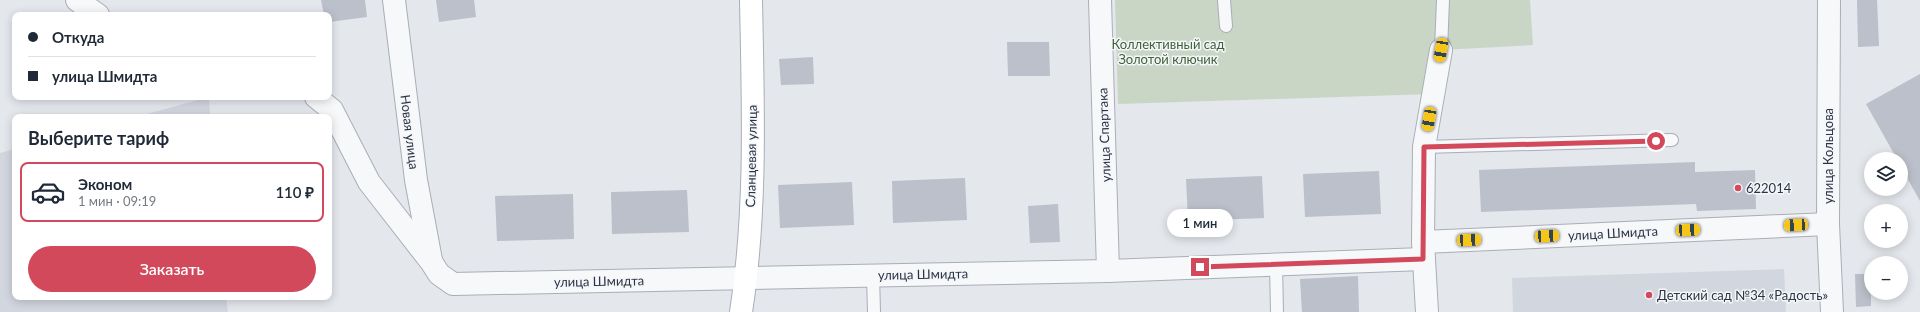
<!DOCTYPE html>
<html lang="ru">
<head>
<meta charset="utf-8">
<style>
  :root { --surface:#fff; --page:#f2f2f3; --text:#1f2937; --muted:#747a83; --line:#e0e1e3; --accent:#d1495b }
  body { margin:0; font-family:Lato,sans-serif; background:var(--page); color:var(--text); height:100vh; display:flex; flex-direction:column; font-size:15px; white-space:nowrap }
  * { box-sizing:border-box; margin:0 }
  p { font-size:13px; color:var(--muted) }
  .icon { flex:none; width:22px; height:22px; fill:none; stroke:currentColor; stroke-width:2; stroke-linecap:round; stroke-linejoin:round }
  .map { position:relative; flex:1; overflow:hidden }
  .details { position:absolute; left:12px; top:114px; width:320px; height:186px; display:flex; flex-direction:column; background:var(--surface); border-radius:8px; box-shadow:0 2px 10px #0003 }
  .details>* { flex:none }
  .guide { position:absolute; left:12px; top:12px; width:320px; height:88px; border-radius:8px; box-shadow:0 2px 10px #0003; display:grid; align-content:center; height:88px; padding:0 16px; background:var(--surface) }
  .controls { position:absolute; left:1864px; top:152px; display:grid; gap:8px }
  .controls a { display:grid; place-items:center; width:44px; height:44px; border-radius:50%; background:var(--surface); box-shadow:0 2px 10px #0003; font-size:20px }
  .end { position:absolute; width:18px; height:18px; margin:-9px; border:5px solid #d1495b; background:#fff; box-shadow:0 0 0 2px #fff }
  .from { border-radius:50% }
  .bubble { position:absolute; height:28px; border-radius:14px; background:var(--surface); box-shadow:0 2px 10px #0003; font-size:13px; font-weight:600; line-height:28px; text-align:center }
  .car { position:absolute; width:12px; height:24px; margin:-12px -6px; border-radius:5px; box-shadow:0 0 3px 1px #0007; background:linear-gradient(#f5c518 24%,#345 0 40%,#f5c518 0 76%,#345 0 86%,#f5c518 0) }
  .guide b { display:flex; align-items:center; gap:14px; height:38px; font-size:15px }
  .guide b+b { border-top:1px solid var(--line) }
  .guide i { width:10px; height:10px; background:var(--text) }
  ul { padding:0; list-style:none }
  li { display:flex; align-items:center; gap:12px; height:60px; margin:0 8px 6px; padding:0 8px; border:2px solid transparent; border-radius:8px }
  li div { flex:1 }
  li b { display:block; font-size:15px }
  li em { font-style:normal; font-weight:600 }
  li.on { border-color:var(--accent) }
  li>.icon { width:36px; height:36px; stroke-width:1.5 }
  h2 { padding:0 16px; font-size:18px; line-height:48px }
  .cta { display:flex; gap:8px; margin-top:auto; padding:8px 16px }
  .cta a { flex:1; height:46px; border-radius:24px; background:var(--accent); color:#fff; font-size:16px; font-weight:600; line-height:46px; text-align:center }
  .map>svg:first-child { display:block }
  .built { fill:#d2d6de }
  .green { fill:#c9d6c5 }
  .building { fill:#bbc0ca }
  .lines { fill:none; stroke-linecap:round; stroke-linejoin:round }
  .service-casing { stroke:#a9aeb7; stroke-width:14 }
  .minor-casing { stroke:#a9aeb7; stroke-width:24 }
  .secondary-casing { stroke:#a9aeb7; stroke-width:24 }
  .service { stroke:#f7f8fa; stroke-width:12 }
  .minor { stroke:#f7f8fa; stroke-width:22 }
  .secondary { stroke:#fff; stroke-width:22 }
  .route { stroke:#d1495b; stroke-width:5 }
  .poi-dot { fill:#d1495b; stroke:#f4f6f9; stroke-width:1.5 }
  .labels { text-anchor:middle; dominant-baseline:central; stroke-width:3; stroke-linejoin:round; paint-order:stroke }
  .park-label { font-size:13px; fill:#3f6138; stroke:#f4f6f9 }
  .street-label { font-size:13px; fill:#2b3445; stroke:#f4f6f9 }
  .poi-label { font-size:13px; fill:#2b3445; stroke:#f4f6f9; text-anchor:start }
</style>
</head>
<body>
<div class="map">
<svg width="1920" height="312" viewBox="0 0 1920 312">
  <rect width="100%" height="100%" fill="#e4e7ec"/>
  <g class="built">
    <polygon points="209,97 210,117 136,117"/>
    <polygon points="15,149 15,297 226,297 228,312 0,312 0,153"/>
    <polygon points="1784,269 1786,312 1513,312 1512,278"/>
  </g>
  <polygon class="green" points="1115,0 1530,0 1533,45 1441,50 1431,94 1118,104"/>
  <g class="building">
    <polygon points="321,0 365,0 367,17 329,22 329,15 324,15"/>
    <polygon points="436,0 474,0 476,17 439,22"/>
    <polygon points="1857,0 1877,0 1879,46 1858,47"/>
    <polygon points="1007,42 1049,42 1050,76 1008,76"/>
    <polygon points="813,57 814,84 781,85 779,59"/>
    <polygon points="1920,74 1920,201 1901,167 1901,159 1897,159 1866,104"/>
    <polygon points="1695,162 1695,172 1755,170 1756,209 1697,211 1696,204 1481,212 1479,170"/>
    <polygon points="1379,171 1381,214 1305,217 1303,174"/>
    <polygon points="1262,176 1264,218 1188,221 1186,179"/>
    <polygon points="965,178 967,220 893,223 892,181"/>
    <polygon points="852,182 854,225 780,228 778,185"/>
    <polygon points="687,190 689,232 612,234 611,192"/>
    <polygon points="573,194 574,239 497,241 495,196"/>
    <polygon points="1058,204 1060,242 1030,243 1028,206"/>
    <polygon points="1855,274 1871,274 1871,306 1856,307"/>
    <polygon points="1358,276 1359,312 1302,312 1300,279"/>
  </g>
  <g class="lines">
    <defs>
      <g id="service">
        <polyline points="1224,0 1226,26"/>
        <polyline points="1441,50 1443,0"/>
        <polyline points="1424,147 1672,140"/>
        <polyline points="1276,265 1277,312"/>
        <polyline points="873,275 874,312"/>
      </g>
      <g id="minor">
        <polyline points="77,0 98,15"/>
        <polyline points="394,0 416,180 431,260"/>
        <polyline points="1100,0 1108,271"/>
        <polyline points="1829,0 1828,224 1832,312"/>
        <polyline points="316,97 332,110 369,182 432,263 439,274 453,284 1108,271 1423,259"/>
        <polyline points="1423,242 1828,224"/>
        <polyline points="1427,312 1423,242 1424,147 1441,50"/>
      </g>
      <path id="secondary" d="M 741,312 C 757,209 753,104 751,0"/>
    </defs>
    <use href="#service" class="service-casing"/>
    <use href="#minor" class="minor-casing"/>
    <use href="#secondary" class="secondary-casing"/>
    <use href="#service" class="service"/>
    <use href="#minor" class="minor"/>
    <use href="#secondary" class="secondary"/>
  </g>
  <g class="lines">
    <polyline class="route" points="1200,267 1423,259 1424,147 1656,141"/>
  </g>
  <g class="poi-dot">
    <circle cx="1738" cy="188" r="4"/>
    <circle cx="1649" cy="295" r="4"/>
  </g>
  <g class="labels">
    <g class="park-label">
      <text x="1168" y="44">Коллективный сад<tspan x="1168" dy="15">Золотой ключик</tspan></text>
    </g>
    <g class="street-label">
      <text transform="translate(410 132) rotate(83)">Новая улица</text>
      <text transform="translate(1104 135) rotate(-92)">улица Спартака</text>
      <text transform="translate(751 156) rotate(-89)">Сланцевая улица</text>
      <text transform="translate(1828 156) rotate(-90)">улица Кольцова</text>
      <text transform="translate(1613 233) rotate(-3)">улица Шмидта</text>
      <text transform="translate(923 274) rotate(-1)">улица Шмидта</text>
      <text transform="translate(599 281) rotate(-1)">улица Шмидта</text>
    </g>
    <g class="poi-label">
      <text x="1746" y="188">622014</text>
      <text x="1657" y="295">Детский сад №34 «Радость»</text>
    </g>
  </g>
</svg>
<div class="controls">
<a><svg class="icon" aria-label="layers" viewBox="0 0 24 24"><path d="M12 4l9 5-9 5-9-5zM3 14l9 5 9-5"/></svg></a>
<a>+</a>
<a>−</a>
</div>
<i class="end from" style="left:1656px;top:141px"></i>
<i class="end" style="left:1200px;top:267px"></i>
<div class="bubble" style="left:1167px;top:209px;width:66px">1 мин</div>
<i class="car" style="left:1441px;top:50px;rotate:190deg"></i>
<i class="car" style="left:1429px;top:119px;rotate:190deg"></i>
<i class="car" style="left:1796px;top:225px;rotate:267deg"></i>
<i class="car" style="left:1688px;top:230px;rotate:87deg"></i>
<i class="car" style="left:1547px;top:236px;rotate:87deg"></i>
<i class="car" style="left:1469px;top:240px;rotate:87deg"></i>
<div class="guide">
<b><i class="from"></i>Откуда</b>
<b><i></i>улица Шмидта</b>
</div>
<section class="details">
<h2>Выберите тариф</h2>
<ul>
<li class="on"><svg class="icon" aria-label="car" viewBox="0 0 24 24"><path d="M5 17H2v-5l4-1 3-4h7l3 4 3 1v5h-3M9 17h6M6 11h13"/><circle cx="7" cy="17" r="2"/><circle cx="17" cy="17" r="2"/></svg><div><b>Эконом</b><p>1 мин · 09:19</p></div><em>110 ₽</em></li>
</ul>
<div class="cta"><a>Заказать</a></div>
</section>
</div>
</body>
</html>
